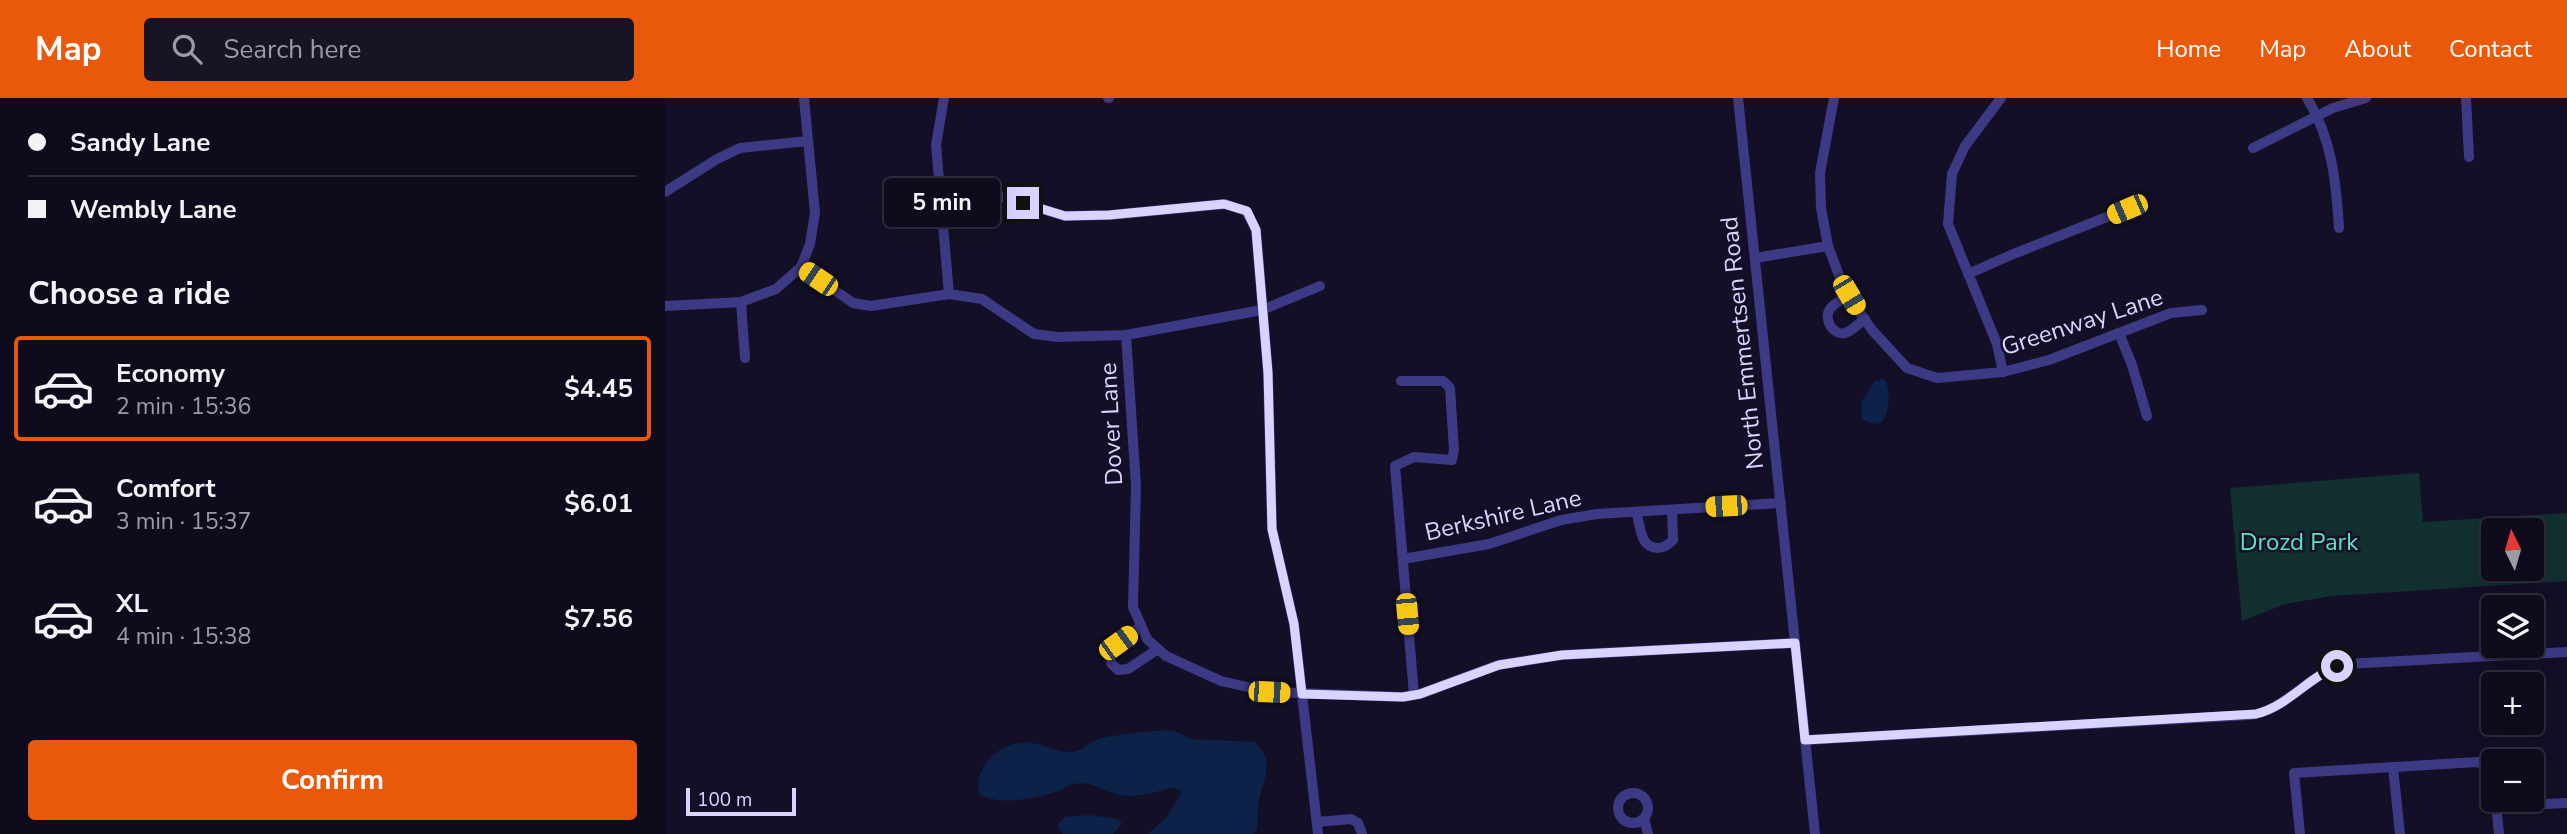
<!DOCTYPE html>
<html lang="en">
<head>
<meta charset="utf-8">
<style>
  :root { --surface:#0e0b1c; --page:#171425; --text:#f1f3f6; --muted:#9b9ba3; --line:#2e2b3b; --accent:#ea580c }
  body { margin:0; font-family:"Nunito Sans",sans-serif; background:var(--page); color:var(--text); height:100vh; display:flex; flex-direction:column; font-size:26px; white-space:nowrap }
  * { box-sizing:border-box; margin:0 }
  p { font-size:23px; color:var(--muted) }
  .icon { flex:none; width:38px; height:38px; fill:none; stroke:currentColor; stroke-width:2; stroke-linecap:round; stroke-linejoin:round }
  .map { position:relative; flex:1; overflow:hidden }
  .drawer { display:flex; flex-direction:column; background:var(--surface); width:665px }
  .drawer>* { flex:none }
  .hud { display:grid; align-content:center; height:154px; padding:0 28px; background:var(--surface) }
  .needle { width:46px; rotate:355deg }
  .buttons { position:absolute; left:1816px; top:420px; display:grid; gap:14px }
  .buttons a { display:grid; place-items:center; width:63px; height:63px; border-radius:7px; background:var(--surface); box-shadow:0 7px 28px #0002,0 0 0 2px var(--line); font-size:35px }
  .scale { position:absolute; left:21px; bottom:18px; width:110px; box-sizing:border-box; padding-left:7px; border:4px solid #d9d4ff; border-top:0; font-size:19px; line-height:24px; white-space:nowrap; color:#d9d4ff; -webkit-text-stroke:5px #130f26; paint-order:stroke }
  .end { position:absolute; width:32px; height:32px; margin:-16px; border:9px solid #d9d4ff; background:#111; box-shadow:0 0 0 4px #111 }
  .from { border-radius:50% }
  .bubble { position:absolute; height:49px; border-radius:7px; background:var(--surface); box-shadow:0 7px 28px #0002,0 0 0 2px var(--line); font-size:23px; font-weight:700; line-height:49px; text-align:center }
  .car { position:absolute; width:21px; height:42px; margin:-21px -10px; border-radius:9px; box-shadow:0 0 5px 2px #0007; background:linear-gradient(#f5c518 24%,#345 0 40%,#f5c518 0 76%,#345 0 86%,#f5c518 0) }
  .hud b { display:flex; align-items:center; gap:24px; height:66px; font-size:26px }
  .hud b+b { border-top:2px solid var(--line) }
  .hud i { width:18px; height:18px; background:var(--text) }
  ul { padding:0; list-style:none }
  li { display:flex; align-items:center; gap:21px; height:105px; margin:0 14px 10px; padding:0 14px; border:4px solid transparent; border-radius:7px }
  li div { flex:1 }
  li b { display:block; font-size:26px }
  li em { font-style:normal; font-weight:700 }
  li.active { border-color:var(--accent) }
  li>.icon { width:63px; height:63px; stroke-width:1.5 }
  h2 { padding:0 28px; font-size:32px; line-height:84px }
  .cta { display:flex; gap:14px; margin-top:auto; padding:14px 28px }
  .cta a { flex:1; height:80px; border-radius:7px; background:var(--accent); color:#fff; font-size:28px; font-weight:700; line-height:80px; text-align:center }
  header { display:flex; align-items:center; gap:42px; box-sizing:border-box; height:98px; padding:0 35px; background:var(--accent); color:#fff }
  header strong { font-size:33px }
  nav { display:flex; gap:38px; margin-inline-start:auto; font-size:24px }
  .search { width:490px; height:63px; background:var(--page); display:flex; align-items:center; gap:18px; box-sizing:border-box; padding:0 24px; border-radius:7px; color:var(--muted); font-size:26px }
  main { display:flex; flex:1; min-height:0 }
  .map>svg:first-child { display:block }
  .green { fill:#12302f; fill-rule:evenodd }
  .water { fill:#0c2248 }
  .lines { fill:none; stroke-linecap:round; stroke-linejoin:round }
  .minor { stroke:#3d3a85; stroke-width:10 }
  .route { stroke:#d9d4ff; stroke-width:9 }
  .labels { text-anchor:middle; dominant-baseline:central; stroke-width:5; stroke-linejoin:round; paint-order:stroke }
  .street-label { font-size:24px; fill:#d9d4ff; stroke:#130f26 }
  .park-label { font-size:24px; fill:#5fe0c0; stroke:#130f26 }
</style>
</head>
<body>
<header>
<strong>Map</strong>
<div class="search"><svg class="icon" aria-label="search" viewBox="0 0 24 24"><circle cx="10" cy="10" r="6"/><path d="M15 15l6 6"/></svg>Search here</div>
<nav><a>Home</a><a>Map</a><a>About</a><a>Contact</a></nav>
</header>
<main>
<section class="drawer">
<div class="hud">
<b><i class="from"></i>Sandy Lane</b>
<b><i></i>Wembly Lane</b>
</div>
<h2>Choose a ride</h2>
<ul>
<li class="active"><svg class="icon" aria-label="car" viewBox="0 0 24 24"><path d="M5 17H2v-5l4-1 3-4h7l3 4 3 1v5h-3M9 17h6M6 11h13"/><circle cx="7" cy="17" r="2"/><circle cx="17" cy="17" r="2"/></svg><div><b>Economy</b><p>2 min · 15:36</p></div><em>$4.45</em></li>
<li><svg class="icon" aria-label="car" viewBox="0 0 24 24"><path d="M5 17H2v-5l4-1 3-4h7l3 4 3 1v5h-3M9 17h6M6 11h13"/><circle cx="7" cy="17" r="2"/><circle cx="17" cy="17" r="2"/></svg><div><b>Comfort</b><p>3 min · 15:37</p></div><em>$6.01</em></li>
<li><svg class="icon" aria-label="car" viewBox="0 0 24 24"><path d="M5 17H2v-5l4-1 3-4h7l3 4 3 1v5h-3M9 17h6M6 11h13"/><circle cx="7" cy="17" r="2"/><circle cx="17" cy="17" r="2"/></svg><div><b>XL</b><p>4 min · 15:38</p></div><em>$7.56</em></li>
</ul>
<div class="cta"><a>Confirm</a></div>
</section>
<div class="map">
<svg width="1902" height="736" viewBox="0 0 1902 736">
  <rect width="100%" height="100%" fill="#130f26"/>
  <path class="green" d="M 1754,375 L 1758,424 L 1902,415 L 1902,483 L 1667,498 L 1620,506 L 1577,523 L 1565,390 ZM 1867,432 L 1867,471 L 1829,471 L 1829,432 Z"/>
  <g class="water">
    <path d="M 1217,281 L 1221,283 C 1225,296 1225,314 1216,325 L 1208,326 L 1197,321 L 1196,305 L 1210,283 Z"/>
    <path d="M 501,632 L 513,634 L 525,641 L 590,644 C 611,665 598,679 594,702 C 592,712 593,722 592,731 L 588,736 L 483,736 L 501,720 L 517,694 L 508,689 C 492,694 473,700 455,697 C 439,694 430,682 408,686 C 403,687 398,691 393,693 C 370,700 336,709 314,696 C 308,664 341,638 372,646 C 385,649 394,655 408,654 C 418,652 423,645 431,642 C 442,637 487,633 501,632 Z"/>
    <polygon points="424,717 452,721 457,725 448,736 398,736 393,728 394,725 400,719"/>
  </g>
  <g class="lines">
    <g class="minor">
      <polyline points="279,0 271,47 284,196"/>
      <polyline points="443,0 444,0"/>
      <polyline points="1073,0 1150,736"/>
      <polyline points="1169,0 1155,75 1156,110 1163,148 1178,188 1191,209 1207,232 1242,270 1272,280 1338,274 1384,262 1506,215 1537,212"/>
      <polyline points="1336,0 1300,48 1287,76 1283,126 1332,246 1338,274"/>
      <path d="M 1642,0 C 1667,41 1671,83 1674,130"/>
      <polyline points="1801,0 1804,59"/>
      <polyline points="1588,50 1668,10 1701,0"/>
      <polyline points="274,88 311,91 400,118 445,117 560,106 581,113 591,132 603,275 607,431 629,526 653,736"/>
      <polyline points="0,94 52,61 75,50 143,43"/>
      <polyline points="1090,160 1163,148"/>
      <polyline points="136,169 188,205 206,208 284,196 317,201 369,236 393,239 461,237 597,212 655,188"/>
      <polyline points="1303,176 1346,157 1462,111"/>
      <path d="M 1184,197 C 1178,201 1169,205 1165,211 C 1158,221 1168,238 1180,235 C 1187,233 1194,225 1200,221"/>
      <polyline points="76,204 80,260"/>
      <polyline points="0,208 76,204 111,191 136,169 145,146 150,115 139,0"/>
      <polyline points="1454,235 1467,267 1482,318"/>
      <polyline points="461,237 471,388 468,509 482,541 501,558 556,583 604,594 738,599 755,596 833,567 897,557 1130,545"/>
      <polyline points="736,283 778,283 785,290 789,352 787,362 749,359 730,368 749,597"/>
      <path d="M 971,414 C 976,427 974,450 993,450 C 999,450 1004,446 1008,442 L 1007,412"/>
      <polyline points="738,461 824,446 896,422 932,416 1116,405"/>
      <polyline points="476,528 453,545 445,555 446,565 453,572 463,571 493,551"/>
      <path d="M 1140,642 L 1585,617 C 1623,612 1644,574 1681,566 L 1902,554"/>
      <polyline points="1728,669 1735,736"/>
      <circle cx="968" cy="710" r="15"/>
      <polyline points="1831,705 1834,736"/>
      <polyline points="1832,708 1902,705"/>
      <polyline points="979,720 983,736"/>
      <polyline points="652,724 686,721 693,725 697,736"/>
      <polyline points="1635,736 1629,675 1812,664 1822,668 1829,681"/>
    </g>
  </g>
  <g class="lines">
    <path class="route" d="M 358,105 L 400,118 L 444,117 L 559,106 L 582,113 L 591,132 L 603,275 L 607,431 L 629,526 L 637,596 L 738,599 L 755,596 L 834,567 L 897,557 L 1130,545 L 1140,642 L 1591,616 C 1623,608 1643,580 1672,568"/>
  </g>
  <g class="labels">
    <g class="street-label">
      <text transform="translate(1417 224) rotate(-18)">Greenway Lane</text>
      <text transform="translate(1077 245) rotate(-96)">North Emmertsen Road</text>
      <text transform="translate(446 326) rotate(-93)">Dover Lane</text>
      <text transform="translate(838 417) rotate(-13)">Berkshire Lane</text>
    </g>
    <g class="park-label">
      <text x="1634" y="444">Drozd Park</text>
    </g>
  </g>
</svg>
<div class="buttons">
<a><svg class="needle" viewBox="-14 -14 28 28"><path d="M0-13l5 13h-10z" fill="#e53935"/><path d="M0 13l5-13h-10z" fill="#9b9ba3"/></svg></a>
<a><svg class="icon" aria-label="layers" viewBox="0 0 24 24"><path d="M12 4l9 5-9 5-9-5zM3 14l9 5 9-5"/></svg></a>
<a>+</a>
<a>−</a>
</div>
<div class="scale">100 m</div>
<i class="end from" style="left:1672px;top:568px"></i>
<i class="end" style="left:358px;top:105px"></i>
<div class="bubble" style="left:219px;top:80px;width:116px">5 min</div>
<i class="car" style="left:1462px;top:111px;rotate:247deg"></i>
<i class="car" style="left:153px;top:181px;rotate:304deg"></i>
<i class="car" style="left:1184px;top:197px;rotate:149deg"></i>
<i class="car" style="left:1061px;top:408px;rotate:267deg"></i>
<i class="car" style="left:742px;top:516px;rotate:175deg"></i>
<i class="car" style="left:453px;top:545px;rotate:54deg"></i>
<i class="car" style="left:604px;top:594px;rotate:92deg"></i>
</div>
</main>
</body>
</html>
